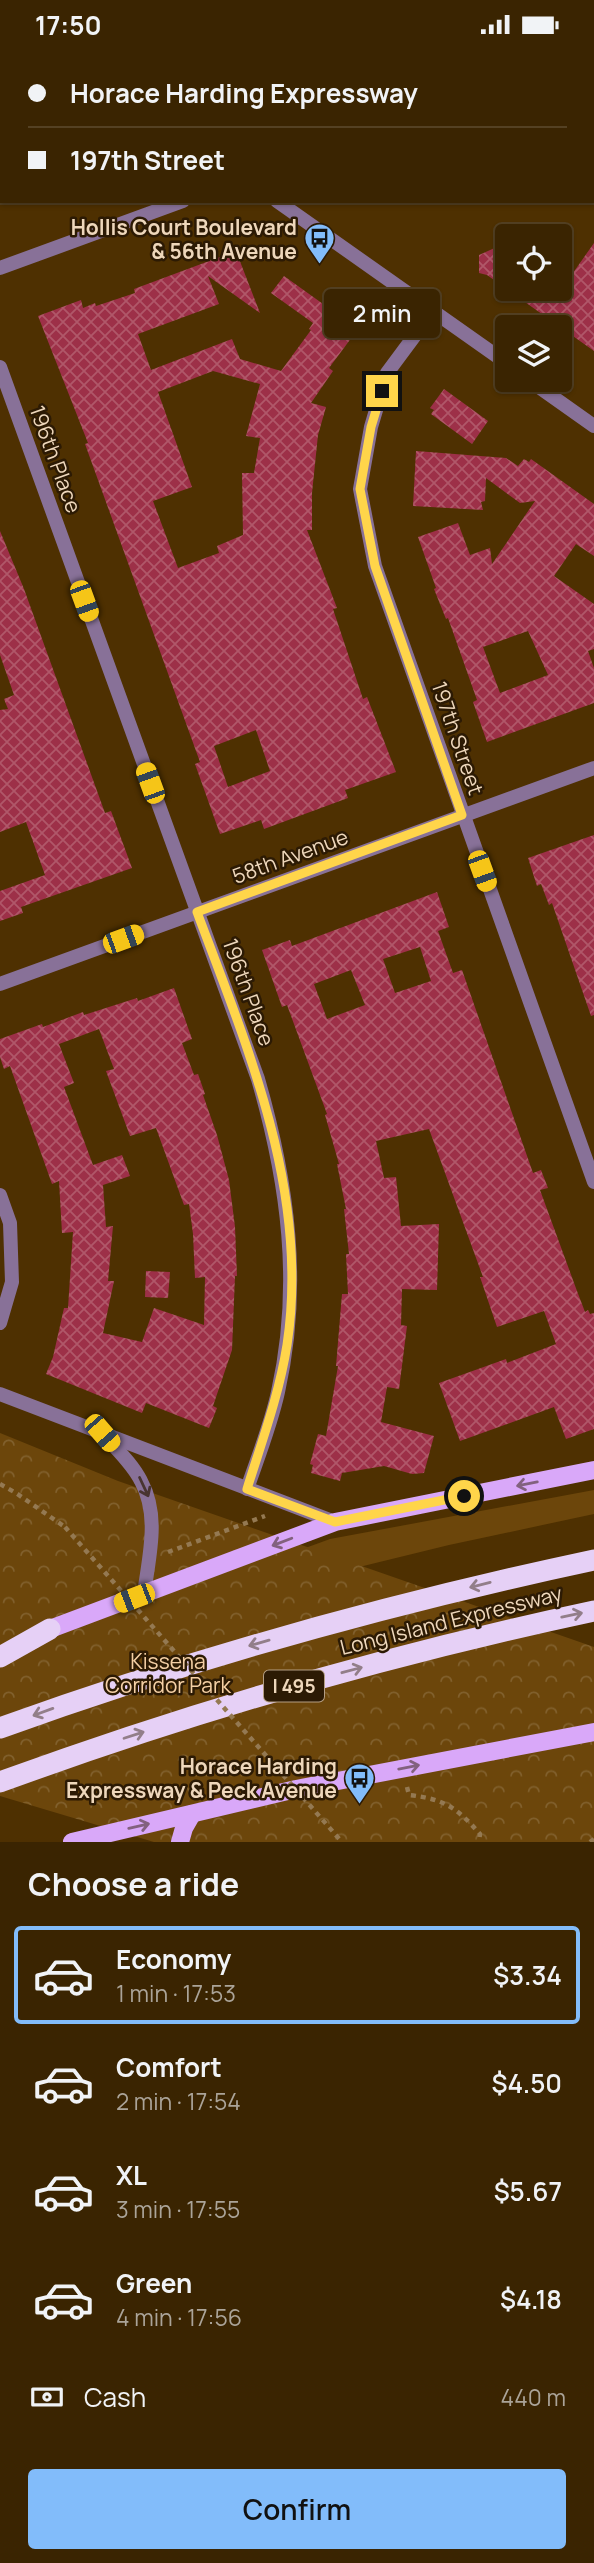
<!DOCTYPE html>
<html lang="en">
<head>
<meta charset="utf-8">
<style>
  :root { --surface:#3a2401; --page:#453010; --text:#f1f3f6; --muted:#aba499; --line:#544123; --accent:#82bcfa }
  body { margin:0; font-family:Manrope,sans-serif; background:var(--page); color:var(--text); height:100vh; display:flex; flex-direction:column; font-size:26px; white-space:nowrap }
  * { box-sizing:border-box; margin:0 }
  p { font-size:23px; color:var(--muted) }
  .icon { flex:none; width:38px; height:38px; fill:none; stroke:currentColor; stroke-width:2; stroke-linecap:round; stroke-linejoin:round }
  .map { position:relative; height:1793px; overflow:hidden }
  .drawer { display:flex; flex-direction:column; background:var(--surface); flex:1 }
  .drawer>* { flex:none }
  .guide { position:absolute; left:0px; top:0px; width:595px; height:154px; box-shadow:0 2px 5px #0004,0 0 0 2px var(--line); display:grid; align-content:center; height:154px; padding:0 28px; background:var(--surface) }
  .tools { position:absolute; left:495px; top:175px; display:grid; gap:14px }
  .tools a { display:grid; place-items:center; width:77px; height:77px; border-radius:7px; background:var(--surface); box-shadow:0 2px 5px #0004,0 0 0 2px var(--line); font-size:35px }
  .end { position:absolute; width:32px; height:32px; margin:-16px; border:9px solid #ffd54a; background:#111; box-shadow:0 0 0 4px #111 }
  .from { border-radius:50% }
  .bubble { position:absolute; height:49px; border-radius:7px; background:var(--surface); box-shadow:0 2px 5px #0004,0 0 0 2px var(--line); font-size:23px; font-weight:600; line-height:49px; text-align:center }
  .car { position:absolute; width:21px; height:42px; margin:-21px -10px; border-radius:9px; box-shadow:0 0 5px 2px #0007; background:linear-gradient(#f5c518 24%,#345 0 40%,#f5c518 0 76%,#345 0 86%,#f5c518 0) }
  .guide b { display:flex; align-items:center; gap:24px; height:66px; font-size:26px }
  .guide b+b { border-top:2px solid var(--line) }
  .guide i { width:18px; height:18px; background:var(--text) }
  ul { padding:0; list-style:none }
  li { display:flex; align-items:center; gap:21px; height:98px; margin:0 14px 10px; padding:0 14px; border:4px solid transparent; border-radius:7px }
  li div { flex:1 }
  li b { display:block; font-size:26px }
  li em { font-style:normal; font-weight:600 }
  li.current { border-color:var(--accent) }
  li>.icon { width:63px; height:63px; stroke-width:1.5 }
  h2 { padding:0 28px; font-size:32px; line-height:84px }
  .pay { display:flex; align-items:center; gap:18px; height:77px; padding:0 28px; font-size:26px }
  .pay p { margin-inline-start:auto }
  .primary-button { display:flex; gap:14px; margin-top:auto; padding:14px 28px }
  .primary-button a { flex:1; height:80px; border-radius:7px; background:var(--accent); color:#111; font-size:28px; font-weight:600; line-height:80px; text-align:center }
  .status { display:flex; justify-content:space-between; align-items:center; height:49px; padding:0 35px; background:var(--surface); direction:ltr }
  .status svg { height:19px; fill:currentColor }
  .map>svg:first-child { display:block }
  .grass { fill:#6c460b }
  .park { fill:url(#park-crowns) }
  .building { fill:url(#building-cross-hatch); fill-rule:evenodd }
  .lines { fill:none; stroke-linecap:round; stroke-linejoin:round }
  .path { stroke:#947952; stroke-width:4.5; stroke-dasharray:5 5; stroke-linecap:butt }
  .street { stroke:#887198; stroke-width:14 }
  .primary { stroke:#d9a8f9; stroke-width:18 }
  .highway { stroke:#e6d0f6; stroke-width:21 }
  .path-bridge { stroke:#947952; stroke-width:4.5; stroke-dasharray:5 5; stroke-linecap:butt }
  .oneway { stroke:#82617e }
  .oneway2 { stroke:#483430 }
  .oneway3 { stroke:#927e89 }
  .route { stroke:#ffd54a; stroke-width:9 }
  .labels { text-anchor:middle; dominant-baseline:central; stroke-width:5; stroke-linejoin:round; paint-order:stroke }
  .shield { fill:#2c1a04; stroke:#b49e84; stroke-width:2 }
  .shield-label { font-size:19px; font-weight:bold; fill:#eed7bb }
  .poi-label { font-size:21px; font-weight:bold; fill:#eed7bb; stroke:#2c1a04; text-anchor:end }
  .street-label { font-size:21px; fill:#eed7bb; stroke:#2c1a04 }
  .park-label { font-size:21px; fill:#f5d0a5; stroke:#2c1a04 }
</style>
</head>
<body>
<div class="status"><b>17:50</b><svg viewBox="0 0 49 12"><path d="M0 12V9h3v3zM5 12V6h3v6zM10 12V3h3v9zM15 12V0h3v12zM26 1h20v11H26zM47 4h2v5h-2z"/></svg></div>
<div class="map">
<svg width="594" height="1793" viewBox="0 0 594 1793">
  <defs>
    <pattern id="park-crowns" width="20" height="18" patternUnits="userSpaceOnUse" patternTransform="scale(1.75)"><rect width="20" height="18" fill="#6c460b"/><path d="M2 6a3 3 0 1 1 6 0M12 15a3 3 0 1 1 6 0" fill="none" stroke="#81602d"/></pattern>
    <pattern id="building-cross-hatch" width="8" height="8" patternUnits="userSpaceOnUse" patternTransform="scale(1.75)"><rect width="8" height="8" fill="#9d3048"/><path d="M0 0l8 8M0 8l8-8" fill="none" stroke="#b05769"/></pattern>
  </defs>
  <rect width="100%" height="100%" fill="#4e3001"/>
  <polygon class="grass" points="594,1441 594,1465 449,1496 302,1532 234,1525 330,1490"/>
  <polygon class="park" points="0,1384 118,1432 594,1598 594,1793 154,1793 0,1747"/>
  <g class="building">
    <polygon points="508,193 508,240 560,240 560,225 568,231 594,194 594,302 487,226 479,224 479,206"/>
    <path d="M 236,202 L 260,264 L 208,227 L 219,255 L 138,285 L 151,321 L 232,290 L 240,310 L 281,322 L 311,281 L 309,280 L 313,274 L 271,244 L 284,227 L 358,280 L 329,319 L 333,322 L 311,354 L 326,358 L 318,386 L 312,444 L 312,481 L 307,481 L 337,559 L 333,560 L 363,650 L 367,648 L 396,723 L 345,741 L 348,749 L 264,780 L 261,771 L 220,785 L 195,715 L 200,713 L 85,395 L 88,394 L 38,267 L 81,251 L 83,259 L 95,254 L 96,257 L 135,244 L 134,240 ZM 213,322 L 260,335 L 246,387 L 260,389 L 254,424 L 242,424 L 243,486 L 217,497 L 219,504 L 178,519 L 153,452 L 192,438 L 158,343 ZM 256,681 L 270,722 L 228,738 L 214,697 Z"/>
    <polygon points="444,340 488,372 472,395 431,365 434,361 430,359"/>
    <path d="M 416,402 L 506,409 L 518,417 L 524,410 L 529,413 L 531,410 L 594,455 L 594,507 L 576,495 L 554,527 L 594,555 L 594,600 L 588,602 L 594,619 L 594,654 L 487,693 L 473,653 L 477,651 L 448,569 L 446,570 L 434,540 L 436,539 L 418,488 L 458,474 L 470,506 L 490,499 L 492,515 L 535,452 L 520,454 L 486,429 L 485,452 L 481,453 L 483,461 L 413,457 ZM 528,582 L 548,626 L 500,644 L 483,598 Z"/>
    <polygon points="0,482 24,540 105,764 111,762 132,819 21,858 23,864 0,872 0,842 45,826 26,773 0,783 0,661 8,660 4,650 14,646 0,606"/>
    <polygon points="594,786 594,966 591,967 552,854 549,856 541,835 537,837 528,809"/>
    <path d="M 437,843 L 449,878 L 438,882 L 453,924 L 462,921 L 533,1124 L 541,1121 L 548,1139 L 540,1141 L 577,1242 L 585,1263 L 588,1261 L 590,1265 L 594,1264 L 594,1380 L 566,1390 L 554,1358 L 460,1392 L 439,1334 L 506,1310 L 507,1314 L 556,1295 L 544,1262 L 497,1278 L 480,1228 L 483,1228 L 429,1080 L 376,1092 L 384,1129 L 396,1128 L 401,1177 L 439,1175 L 437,1241 L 402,1240 L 401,1276 L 407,1277 L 399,1340 L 387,1338 L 381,1373 L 434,1387 L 424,1424 L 412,1425 L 384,1417 L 342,1424 L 340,1432 L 311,1424 L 313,1416 L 310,1415 L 318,1385 L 326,1387 L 338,1317 L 336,1317 L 342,1245 L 348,1245 L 346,1205 L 349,1205 L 344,1160 L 346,1160 L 337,1115 L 339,1115 L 325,1066 L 327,1065 L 287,956 L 282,958 L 262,901 L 290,891 L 292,897 ZM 420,898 L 431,932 L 395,944 L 383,910 ZM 351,921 L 365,956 L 327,970 L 314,935 Z"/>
    <path d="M 174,939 L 192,990 L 182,994 L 194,1026 L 198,1025 L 205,1045 L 203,1046 L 217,1086 L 229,1131 L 235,1178 L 237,1227 L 235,1227 L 232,1301 L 213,1357 L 217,1359 L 209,1379 L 146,1354 L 142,1364 L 46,1325 L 53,1308 L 64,1259 L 68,1259 L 73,1183 L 62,1184 L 59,1132 L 52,1135 L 10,1017 L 4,1020 L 0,1008 L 0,990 L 42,975 L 43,978 L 83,963 L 84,966 L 137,949 L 138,952 ZM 99,980 L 114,1020 L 106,1022 L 130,1087 L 156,1079 L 184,1156 L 189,1155 L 193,1185 L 195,1229 L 205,1228 L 204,1276 L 154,1259 L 142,1293 L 103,1284 L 114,1232 L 108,1232 L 113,1177 L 106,1178 L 103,1136 L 130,1127 L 122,1106 L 93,1116 L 64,1038 L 74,1034 L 59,995 Z"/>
    <polygon points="146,1222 170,1223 168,1249 145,1248"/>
  </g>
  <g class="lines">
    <g class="path">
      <polyline points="0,1435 16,1444 65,1478"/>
      <polyline points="168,1503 265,1467"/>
      <path d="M 407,1738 L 409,1746 C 445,1750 457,1759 480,1785 L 479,1793"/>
      <polyline points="590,1793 594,1790"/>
    </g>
    <g class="street">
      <polyline points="70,0 72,2"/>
      <polyline points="485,0 486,2"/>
      <polyline points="593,3 594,3"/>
      <polyline points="277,152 508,315"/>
      <polyline points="0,219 183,152"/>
      <polyline points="433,262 387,324 371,378 360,440 375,517 594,1133"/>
      <path d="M 0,318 L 258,1030 C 288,1134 302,1236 278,1343 C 271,1375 258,1408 247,1440"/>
      <polyline points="529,331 594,377"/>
      <polyline points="0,935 594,719"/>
      <polyline points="0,1146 10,1174 12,1233 0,1274"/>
      <polyline points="0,1345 335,1473"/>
      <path d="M 103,1385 C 116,1400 132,1414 141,1432 C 160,1467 149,1507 144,1545"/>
    </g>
    <g class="primary">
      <polyline points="50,1580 335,1473 594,1421"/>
      <polyline points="72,1793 296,1740 594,1683"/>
      <polyline points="180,1793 184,1779 192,1765"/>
    </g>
    <g class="highway">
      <polyline points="0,1608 50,1580"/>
      <path d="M 0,1679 C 194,1609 392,1554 594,1511"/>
      <path d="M 0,1733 C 194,1662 392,1605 594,1562"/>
    </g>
    <polyline class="path-bridge" points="65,1478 342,1793"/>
  </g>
  <defs><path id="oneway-shaft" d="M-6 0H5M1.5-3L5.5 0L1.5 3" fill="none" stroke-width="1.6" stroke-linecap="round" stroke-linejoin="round" transform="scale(1.75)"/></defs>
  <g class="oneway">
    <use href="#oneway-shaft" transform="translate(527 1435) rotate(169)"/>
    <use href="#oneway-shaft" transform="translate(282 1493) rotate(159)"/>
    <use href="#oneway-shaft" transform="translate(409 1718) rotate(-11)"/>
    <use href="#oneway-shaft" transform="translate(139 1777) rotate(-13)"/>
  </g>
  <use class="oneway2" href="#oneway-shaft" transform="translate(144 1438) rotate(65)"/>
  <g class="oneway3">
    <use href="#oneway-shaft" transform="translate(480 1536) rotate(166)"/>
    <use href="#oneway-shaft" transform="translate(572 1566) rotate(-12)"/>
    <use href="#oneway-shaft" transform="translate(259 1594) rotate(164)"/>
    <use href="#oneway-shaft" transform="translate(352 1621) rotate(-15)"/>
    <use href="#oneway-shaft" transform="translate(43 1663) rotate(160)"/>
    <use href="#oneway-shaft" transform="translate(134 1686) rotate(-18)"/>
  </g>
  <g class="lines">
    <path class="route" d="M 382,342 L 371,378 L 360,440 L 375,517 L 462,766 L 197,863 C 249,1002 310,1145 287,1296 C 279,1346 262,1392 247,1440 L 335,1473 L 464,1447"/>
  </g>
  <defs>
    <symbol id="bus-pin" viewBox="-11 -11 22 30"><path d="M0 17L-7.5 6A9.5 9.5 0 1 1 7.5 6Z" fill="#82bcfa" stroke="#2c1a04"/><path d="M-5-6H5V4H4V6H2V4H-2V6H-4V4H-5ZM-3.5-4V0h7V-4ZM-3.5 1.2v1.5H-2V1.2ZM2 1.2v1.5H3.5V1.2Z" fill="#111"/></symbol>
  </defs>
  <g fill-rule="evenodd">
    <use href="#bus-pin" x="302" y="172" width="35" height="47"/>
    <use href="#bus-pin" x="342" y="1712" width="35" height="47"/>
  </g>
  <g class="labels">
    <rect class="shield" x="264" y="1621.5" width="60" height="31" rx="5"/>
    <g class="shield-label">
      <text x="294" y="1637">I 495</text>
    </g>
    <g class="poi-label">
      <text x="297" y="178">Hollis Court Boulevard<tspan x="297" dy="24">&amp; 56th Avenue</tspan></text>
      <text x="337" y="1717">Horace Harding<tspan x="337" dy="24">Expressway &amp; Peck Avenue</tspan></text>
    </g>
    <g class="street-label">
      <text transform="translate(56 410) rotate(70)">196th Place</text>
      <text transform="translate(458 689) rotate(71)">197th Street</text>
      <text transform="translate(290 807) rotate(-20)">58th Avenue</text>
      <text transform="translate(249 943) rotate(70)">196th Place</text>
      <text transform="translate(451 1571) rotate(-14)">Long Island Expressway</text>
    </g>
    <g class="park-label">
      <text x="168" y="1612">Kissena<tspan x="168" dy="24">Corridor Park</tspan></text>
    </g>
  </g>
</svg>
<div class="tools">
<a><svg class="icon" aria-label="locate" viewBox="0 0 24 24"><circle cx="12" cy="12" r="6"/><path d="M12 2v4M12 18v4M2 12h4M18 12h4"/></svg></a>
<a><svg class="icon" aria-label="layers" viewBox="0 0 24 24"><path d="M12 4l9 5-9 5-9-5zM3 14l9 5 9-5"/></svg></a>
</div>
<i class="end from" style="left:464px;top:1447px"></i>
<i class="end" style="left:382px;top:342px"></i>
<div class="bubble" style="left:324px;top:240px;width:116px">2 min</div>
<i class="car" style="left:84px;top:552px;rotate:160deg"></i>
<i class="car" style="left:150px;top:734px;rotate:340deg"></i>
<i class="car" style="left:482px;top:822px;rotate:160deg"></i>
<i class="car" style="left:123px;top:890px;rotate:70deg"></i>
<i class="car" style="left:102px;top:1384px;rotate:139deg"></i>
<i class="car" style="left:134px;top:1549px;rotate:249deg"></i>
<div class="guide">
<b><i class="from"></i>Horace Harding Expressway</b>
<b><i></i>197th Street</b>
</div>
</div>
<section class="drawer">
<h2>Choose a ride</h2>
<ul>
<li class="current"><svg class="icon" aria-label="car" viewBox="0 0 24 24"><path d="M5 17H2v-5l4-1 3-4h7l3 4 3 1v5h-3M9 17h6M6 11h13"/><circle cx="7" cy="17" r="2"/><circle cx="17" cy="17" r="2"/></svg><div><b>Economy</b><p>1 min · 17:53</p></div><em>$3.34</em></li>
<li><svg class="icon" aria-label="car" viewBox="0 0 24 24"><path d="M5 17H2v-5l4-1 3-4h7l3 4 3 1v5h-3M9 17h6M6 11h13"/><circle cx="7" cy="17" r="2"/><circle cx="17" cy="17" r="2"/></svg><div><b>Comfort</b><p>2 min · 17:54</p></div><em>$4.50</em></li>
<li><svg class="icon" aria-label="car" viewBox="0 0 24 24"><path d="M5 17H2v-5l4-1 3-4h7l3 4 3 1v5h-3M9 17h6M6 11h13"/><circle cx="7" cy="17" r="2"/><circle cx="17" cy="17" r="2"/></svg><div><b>XL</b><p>3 min · 17:55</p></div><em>$5.67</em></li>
<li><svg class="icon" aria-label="car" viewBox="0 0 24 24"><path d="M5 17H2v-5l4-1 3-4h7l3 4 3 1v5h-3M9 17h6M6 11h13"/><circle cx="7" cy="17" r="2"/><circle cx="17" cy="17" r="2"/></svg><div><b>Green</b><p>4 min · 17:56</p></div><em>$4.18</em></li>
</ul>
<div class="pay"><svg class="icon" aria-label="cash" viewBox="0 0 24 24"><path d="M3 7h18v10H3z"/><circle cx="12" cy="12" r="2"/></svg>Cash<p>440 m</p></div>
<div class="primary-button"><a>Confirm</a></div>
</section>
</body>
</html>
